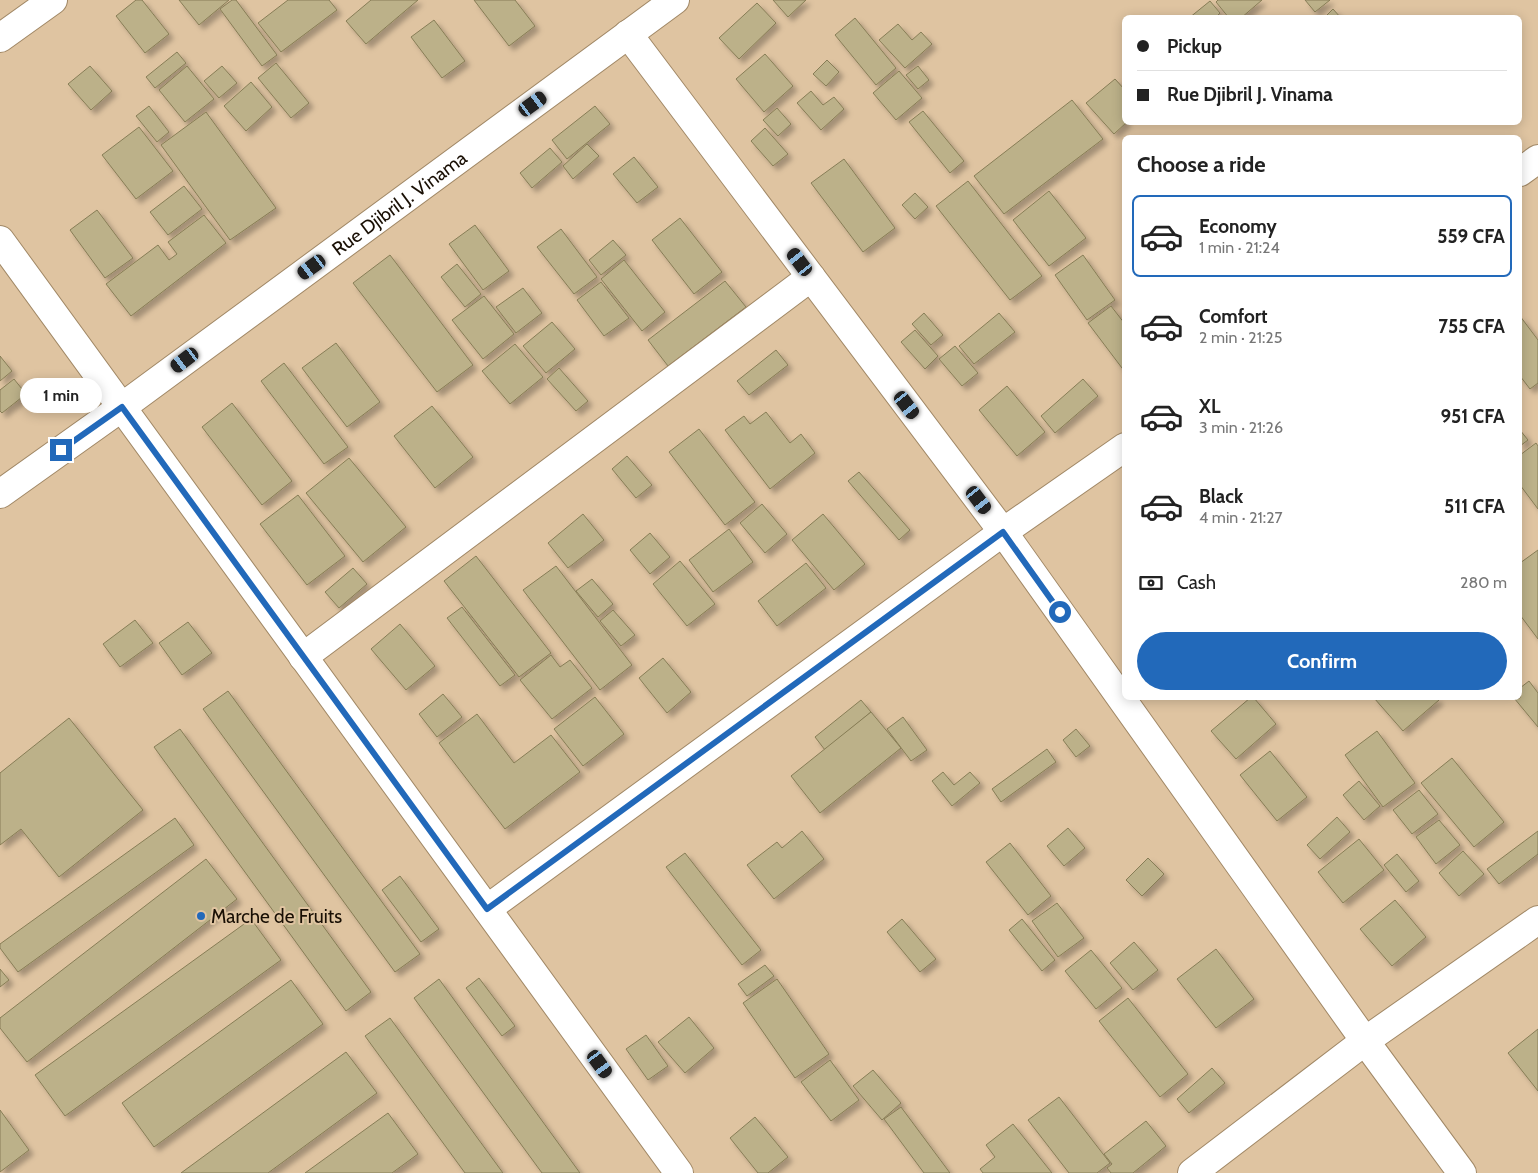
<!DOCTYPE html>
<html lang="en">
<head>
<meta charset="utf-8">
<style>
  :root { --surface:#fff; --page:#f2f2f2; --text:#222; --muted:#767676; --line:#e0e0e0; --accent:#2269ba }
  body { margin:0; font-family:Cabin,sans-serif; background:var(--page); color:var(--text); height:100vh; display:flex; flex-direction:column; font-size:19px; white-space:nowrap }
  * { box-sizing:border-box; margin:0 }
  p { font-size:16px; color:var(--muted) }
  .icon { flex:none; width:28px; height:28px; fill:none; stroke:currentColor; stroke-width:2; stroke-linecap:round; stroke-linejoin:round }
  .map { position:relative; flex:1; overflow:hidden }
  .panel { position:absolute; left:1122px; top:135px; width:400px; height:565px; display:flex; flex-direction:column; background:var(--surface); border-radius:8px; box-shadow:0 2px 12px #0003 }
  .panel>* { flex:none }
  .banner { position:absolute; left:1122px; top:15px; width:400px; height:110px; border-radius:8px; box-shadow:0 2px 12px #0003; display:grid; align-content:center; height:110px; padding:0 15px; background:var(--surface) }
  .end { position:absolute; width:22px; height:22px; margin:-11px; border:6px solid #2269ba; background:#fff; box-shadow:0 0 0 2px #fff }
  .from { border-radius:50% }
  .bubble { position:absolute; height:35px; border-radius:18px; background:var(--surface); box-shadow:0 2px 12px #0003; font-size:16px; font-weight:700; line-height:35px; text-align:center }
  .car { position:absolute; width:15px; height:30px; margin:-15px -8px; border-radius:6px; box-shadow:0 0 4px 1px #0007; background:linear-gradient(#222 24%,#8ab4d8 0 40%,#222 0 76%,#8ab4d8 0 86%,#222 0) }
  .banner b { display:flex; align-items:center; gap:18px; height:48px; font-size:19px }
  .banner b+b { border-top:1px solid var(--line) }
  .banner i { width:12px; height:12px; background:var(--text) }
  ul { padding:0; list-style:none }
  li { display:flex; align-items:center; gap:15px; height:82px; margin:0 10px 8px; padding:0 5px; border:2px solid transparent; border-radius:8px }
  li div { flex:1 }
  li b { display:block; font-size:19px }
  li em { font-style:normal; font-weight:700 }
  li.on { border-color:var(--accent) }
  li>.icon { width:45px; height:45px; stroke-width:1.5 }
  h2 { padding:0 15px; font-size:22px; line-height:60px }
  .pay { display:flex; align-items:center; gap:12px; height:55px; padding:0 15px; font-size:19px }
  .pay p { margin-inline-start:auto }
  .primary-button { display:flex; gap:10px; margin-top:auto; padding:10px 15px }
  .primary-button a { flex:1; height:58px; border-radius:30px; background:var(--accent); color:#fff; font-size:20px; font-weight:700; line-height:58px; text-align:center }
  .map>svg:first-child { display:block }
  .building { fill:#bcb189; stroke:#877d56; filter:url(#shadow) }
  .lines { fill:none; stroke-linecap:round; stroke-linejoin:round }
  .minor-casing { stroke:#a18866; stroke-width:30 }
  .minor { stroke:#fff; stroke-width:28 }
  .route { stroke:#2269ba; stroke-width:6 }
  .poi-dot { fill:#2269ba; stroke:#dfc4a1; stroke-width:2 }
  .labels { text-anchor:middle; dominant-baseline:central; stroke-width:4; stroke-linejoin:round; paint-order:stroke }
  .street-label { font-size:19px; fill:#190f04; stroke:#dfc4a1 }
  .poi-label { font-size:19px; fill:#190f04; stroke:#dfc4a1; text-anchor:start }
</style>
</head>
<body>
<div class="map">
<svg width="1538" height="1173" viewBox="0 0 1538 1173">
  <defs>
    <filter id="shadow"><feDropShadow dx="4.5" dy="4.5" stdDeviation="2.5" flood-color="#0004"/></filter>
  </defs>
  <rect width="100%" height="100%" fill="#dfc4a1"/>
  <g class="building">
    <polygon points="136,0 142,0 169,34 145,53 116,16"/>
    <polygon points="179,0 229,0 199,25"/>
    <polygon points="232,0 236,0 277,55 262,66 220,9"/>
    <polygon points="288,0 329,0 337,10 281,52 258,23"/>
    <polygon points="371,0 418,0 366,44 346,21"/>
    <polygon points="474,0 515,0 535,26 509,46"/>
    <polygon points="773,0 806,0 788,17"/>
    <polygon points="1218,0 1262,0 1241,18 1229,18 1216,2"/>
    <polygon points="1305,0 1330,0 1315,12"/>
    <polygon points="1210,1 1220,13 1215,18 1189,18"/>
    <polygon points="757,3 776,23 739,59 719,38"/>
    <polygon points="1333,9 1341,18 1324,18"/>
    <polygon points="855,18 896,68 876,85 835,35"/>
    <polygon points="434,20 465,61 442,78 411,37"/>
    <polygon points="898,24 912,40 921,32 932,44 905,68 879,40"/>
    <polygon points="177,52 186,63 155,88 146,77"/>
    <polygon points="765,54 793,86 764,112 736,79"/>
    <polygon points="827,60 839,72 826,86 813,74"/>
    <polygon points="276,63 309,103 291,118 258,78"/>
    <polygon points="90,66 112,91 91,110 68,84"/>
    <polygon points="187,66 214,99 185,122 159,90"/>
    <polygon points="222,66 237,83 219,98 204,81"/>
    <polygon points="918,66 929,80 918,89 906,75"/>
    <polygon points="899,71 922,98 896,120 873,93"/>
    <polygon points="1115,79 1125,90 1125,122 1127,122 1114,134 1086,103"/>
    <polygon points="251,82 272,107 246,131 224,106"/>
    <polygon points="811,91 823,105 834,97 844,109 821,130 797,103"/>
    <polygon points="1072,100 1103,139 1004,214 974,176"/>
    <polygon points="149,106 169,132 157,142 136,116"/>
    <polygon points="595,106 610,124 567,159 552,140"/>
    <polygon points="777,108 791,124 778,136 763,120"/>
    <polygon points="923,111 964,161 950,173 909,122"/>
    <polygon points="206,112 276,208 230,240 161,145"/>
    <polygon points="139,127 173,171 136,199 102,155"/>
    <polygon points="765,128 788,154 773,166 751,141"/>
    <polygon points="587,144 599,156 573,179 563,166"/>
    <polygon points="550,148 562,162 532,188 520,173"/>
    <polygon points="634,157 658,187 637,203 613,174"/>
    <polygon points="844,159 895,228 863,252 811,183"/>
    <polygon points="968,181 1042,276 1010,300 936,206"/>
    <polygon points="184,186 202,209 168,235 150,212"/>
    <polygon points="1049,191 1086,238 1049,266 1013,220"/>
    <polygon points="915,193 928,207 915,219 902,205"/>
    <polygon points="97,210 133,258 105,278 70,230"/>
    <polygon points="204,215 226,243 131,316 106,284 158,245 169,260 177,254 168,242"/>
    <polygon points="680,218 722,272 694,294 652,240"/>
    <polygon points="475,225 509,271 483,290 449,244"/>
    <polygon points="561,229 597,277 574,294 537,247"/>
    <polygon points="613,240 626,255 601,275 589,260"/>
    <polygon points="390,255 473,365 437,392 353,283"/>
    <polygon points="1083,255 1115,300 1087,320 1055,275"/>
    <polygon points="624,260 665,312 642,331 601,279"/>
    <polygon points="457,264 481,294 465,307 441,277"/>
    <polygon points="725,281 746,307 668,366 648,340"/>
    <polygon points="601,282 629,318 604,336 577,300"/>
    <polygon points="523,288 542,313 516,333 496,307"/>
    <polygon points="484,296 514,334 483,359 452,320"/>
    <polygon points="1111,306 1125,324 1125,372 1088,323"/>
    <polygon points="924,313 943,335 931,345 912,324"/>
    <polygon points="999,313 1015,332 974,364 959,346"/>
    <polygon points="1520,316 1538,340 1538,383 1530,389 1520,376"/>
    <polygon points="552,322 575,349 546,373 523,346"/>
    <polygon points="915,330 938,356 925,369 901,342"/>
    <polygon points="336,343 380,402 347,427 302,368"/>
    <polygon points="515,344 543,377 510,404 482,371"/>
    <polygon points="955,346 978,373 962,386 939,359"/>
    <polygon points="776,350 788,365 749,395 737,381"/>
    <polygon points="0,356 12,371 0,381"/>
    <polygon points="284,363 348,447 324,464 261,381"/>
    <polygon points="559,368 588,401 576,411 547,379"/>
    <polygon points="14,379 26,394 2,413 0,411 0,390"/>
    <polygon points="1083,379 1098,396 1055,433 1041,416"/>
    <polygon points="1007,386 1045,432 1017,456 979,410"/>
    <polygon points="232,403 292,481 262,505 202,427"/>
    <polygon points="432,406 473,457 435,488 394,436"/>
    <polygon points="766,412 790,443 801,434 815,453 770,489 725,430 744,416 750,424"/>
    <polygon points="699,429 755,502 725,525 669,452"/>
    <polygon points="1520,430 1528,440 1520,446"/>
    <polygon points="1536,443 1538,446 1538,509 1520,485 1520,455"/>
    <polygon points="627,456 652,485 636,498 612,469"/>
    <polygon points="349,458 406,527 363,562 306,493"/>
    <polygon points="859,472 910,530 899,540 848,481"/>
    <polygon points="298,495 345,556 307,585 260,524"/>
    <polygon points="762,504 787,534 765,553 740,523"/>
    <polygon points="583,514 604,540 568,568 548,543"/>
    <polygon points="823,514 865,564 834,590 792,540"/>
    <polygon points="729,529 753,562 713,592 689,560"/>
    <polygon points="650,533 670,557 650,574 630,550"/>
    <polygon points="1538,550 1538,639 1520,615 1520,563"/>
    <polygon points="476,556 551,653 519,677 444,581"/>
    <polygon points="680,561 715,604 687,626 653,584"/>
    <polygon points="806,563 826,588 777,626 758,601"/>
    <polygon points="556,566 632,665 600,690 523,590"/>
    <polygon points="353,568 367,584 339,608 325,592"/>
    <polygon points="592,579 613,604 598,617 576,591"/>
    <polygon points="462,607 515,675 500,686 447,618"/>
    <polygon points="613,610 635,635 621,646 600,621"/>
    <polygon points="135,620 153,643 120,667 103,644"/>
    <polygon points="188,622 212,653 182,675 159,643"/>
    <polygon points="400,624 435,666 406,690 371,649"/>
    <polygon points="551,655 560,667 570,660 592,688 552,719 520,680"/>
    <polygon points="663,658 691,692 667,713 639,678"/>
    <polygon points="1529,681 1538,693 1538,727 1514,698 1520,698 1520,688"/>
    <polygon points="228,691 420,954 395,972 203,709"/>
    <polygon points="443,694 462,717 437,737 419,714"/>
    <polygon points="595,697 624,734 583,766 554,729"/>
    <polygon points="1250,698 1254,698 1276,724 1236,759 1211,731"/>
    <polygon points="1374,698 1437,698 1439,700 1403,731"/>
    <polygon points="861,700 871,712 825,750 815,737"/>
    <polygon points="871,712 901,748 820,813 791,776"/>
    <polygon points="477,714 514,763 551,735 580,772 505,829 439,743"/>
    <polygon points="903,717 927,750 911,761 887,729"/>
    <polygon points="69,718 143,810 59,877 21,829 0,845 0,773"/>
    <polygon points="180,729 371,992 346,1011 154,747"/>
    <polygon points="1076,729 1090,746 1076,757 1063,740"/>
    <polygon points="1377,731 1415,783 1383,807 1345,755"/>
    <polygon points="1047,749 1056,762 1001,802 992,789"/>
    <polygon points="1270,751 1307,797 1277,821 1240,775"/>
    <polygon points="1452,758 1504,822 1474,847 1421,783"/>
    <polygon points="943,772 954,785 970,772 980,783 952,806 932,781"/>
    <polygon points="1359,781 1380,806 1364,820 1343,795"/>
    <polygon points="1419,790 1438,814 1412,834 1393,810"/>
    <polygon points="1337,817 1350,832 1320,859 1307,845"/>
    <polygon points="175,818 194,845 18,972 0,948 0,944"/>
    <polygon points="1439,820 1460,845 1436,864 1416,837"/>
    <polygon points="1068,828 1085,848 1064,866 1047,846"/>
    <polygon points="802,831 824,859 774,899 747,865 777,842 782,848"/>
    <polygon points="1538,831 1538,854 1499,884 1487,869"/>
    <polygon points="1359,839 1384,870 1343,903 1318,872"/>
    <polygon points="1010,843 1051,896 1028,915 986,862"/>
    <polygon points="1463,851 1484,874 1459,896 1439,873"/>
    <polygon points="685,853 761,950 742,965 666,867"/>
    <polygon points="1397,854 1419,881 1406,892 1384,865"/>
    <polygon points="1148,858 1164,874 1142,896 1126,880"/>
    <polygon points="206,859 237,899 27,1062 0,1028 0,1018"/>
    <polygon points="400,876 439,929 421,942 382,890"/>
    <polygon points="1395,900 1426,937 1392,966 1360,929"/>
    <polygon points="1057,903 1084,938 1058,957 1032,921"/>
    <polygon points="251,919 281,960 65,1116 35,1075"/>
    <polygon points="902,919 936,959 920,972 887,932"/>
    <polygon points="1022,919 1055,960 1042,971 1009,930"/>
    <polygon points="1134,942 1158,970 1133,990 1110,963"/>
    <polygon points="1216,949 1254,999 1216,1028 1177,979"/>
    <polygon points="1091,950 1122,988 1096,1009 1065,971"/>
    <polygon points="765,965 774,976 747,996 738,984"/>
    <polygon points="0,969 9,980 0,987"/>
    <polygon points="479,978 515,1026 502,1036 466,988"/>
    <polygon points="439,979 580,1173 542,1173 414,998"/>
    <polygon points="777,979 829,1054 795,1078 743,1003"/>
    <polygon points="291,980 323,1024 154,1147 122,1103"/>
    <polygon points="1128,998 1188,1074 1160,1097 1099,1021"/>
    <polygon points="689,1017 714,1048 685,1073 658,1042"/>
    <polygon points="390,1018 503,1173 465,1173 365,1036"/>
    <polygon points="1538,1029 1538,1091 1508,1053"/>
    <polygon points="646,1035 668,1066 648,1080 626,1049"/>
    <polygon points="346,1052 377,1093 268,1173 181,1173"/>
    <polygon points="830,1060 859,1100 831,1121 801,1082"/>
    <polygon points="1212,1068 1225,1083 1189,1113 1177,1099"/>
    <polygon points="873,1070 901,1103 882,1120 853,1086"/>
    <polygon points="1059,1097 1110,1163 1097,1173 1069,1173 1028,1120"/>
    <polygon points="901,1107 950,1173 924,1173 884,1119"/>
    <polygon points="0,1110 29,1150 0,1172"/>
    <polygon points="388,1113 418,1154 392,1173 305,1173"/>
    <polygon points="755,1117 788,1157 768,1173 758,1173 730,1138"/>
    <polygon points="1146,1121 1166,1146 1133,1173 1111,1173 1107,1168 1112,1164 1104,1154"/>
    <polygon points="1013,1124 1052,1173 983,1173 980,1169 995,1157 986,1145"/>
  </g>
  <g class="lines">
    <defs>
      <g id="minor">
        <polyline points="628,34 1003,532 1365,1041 1462,1173"/>
        <polyline points="0,38 53,0"/>
        <polyline points="1520,172 1538,159"/>
        <polyline points="0,240 679,1173"/>
        <path id="s1" d="M 0,494 L 122,407 L 675,0"/>
        <polyline points="303,657 811,277"/>
        <polyline points="487,909 1003,532 1125,447"/>
        <polyline points="1192,1173 1365,1041 1538,920"/>
      </g>
    </defs>
    <use href="#minor" class="minor-casing"/>
    <use href="#minor" class="minor"/>
  </g>
  <g class="lines">
    <polyline class="route" points="61,450 122,407 487,909 1003,532 1060,612"/>
  </g>
  <circle class="poi-dot" cx="201" cy="916" r="5"/>
  <g class="labels">
    <g class="street-label">
      <text stroke="none"><textPath href="#s1" startOffset="494">Rue Djibril J. Vinama</textPath></text>
    </g>
    <g class="poi-label">
      <text x="211" y="916">Marche de Fruits</text>
    </g>
  </g>
</svg>
<i class="end from" style="left:1060px;top:612px"></i>
<i class="end" style="left:61px;top:450px"></i>
<div class="bubble" style="left:20px;top:378px;width:82px">1 min</div>
<i class="car" style="left:533px;top:104px;rotate:54deg"></i>
<i class="car" style="left:800px;top:262px;rotate:323deg"></i>
<i class="car" style="left:312px;top:267px;rotate:234deg"></i>
<i class="car" style="left:185px;top:360px;rotate:233deg"></i>
<i class="car" style="left:907px;top:405px;rotate:143deg"></i>
<i class="car" style="left:979px;top:500px;rotate:143deg"></i>
<i class="car" style="left:600px;top:1064px;rotate:144deg"></i>
<div class="banner">
<b><i class="from"></i>Pickup</b>
<b><i></i>Rue Djibril J. Vinama</b>
</div>
<section class="panel">
<h2>Choose a ride</h2>
<ul>
<li class="on"><svg class="icon" aria-label="car" viewBox="0 0 24 24"><path d="M5 17H2v-5l4-1 3-4h7l3 4 3 1v5h-3M9 17h6M6 11h13"/><circle cx="7" cy="17" r="2"/><circle cx="17" cy="17" r="2"/></svg><div><b>Economy</b><p>1 min · 21:24</p></div><em>559 CFA</em></li>
<li><svg class="icon" aria-label="car" viewBox="0 0 24 24"><path d="M5 17H2v-5l4-1 3-4h7l3 4 3 1v5h-3M9 17h6M6 11h13"/><circle cx="7" cy="17" r="2"/><circle cx="17" cy="17" r="2"/></svg><div><b>Comfort</b><p>2 min · 21:25</p></div><em>755 CFA</em></li>
<li><svg class="icon" aria-label="car" viewBox="0 0 24 24"><path d="M5 17H2v-5l4-1 3-4h7l3 4 3 1v5h-3M9 17h6M6 11h13"/><circle cx="7" cy="17" r="2"/><circle cx="17" cy="17" r="2"/></svg><div><b>XL</b><p>3 min · 21:26</p></div><em>951 CFA</em></li>
<li><svg class="icon" aria-label="car" viewBox="0 0 24 24"><path d="M5 17H2v-5l4-1 3-4h7l3 4 3 1v5h-3M9 17h6M6 11h13"/><circle cx="7" cy="17" r="2"/><circle cx="17" cy="17" r="2"/></svg><div><b>Black</b><p>4 min · 21:27</p></div><em>511 CFA</em></li>
</ul>
<div class="pay"><svg class="icon" aria-label="cash" viewBox="0 0 24 24"><path d="M3 7h18v10H3z"/><circle cx="12" cy="12" r="2"/></svg>Cash<p>280 m</p></div>
<div class="primary-button"><a>Confirm</a></div>
</section>
</div>
</body>
</html>
